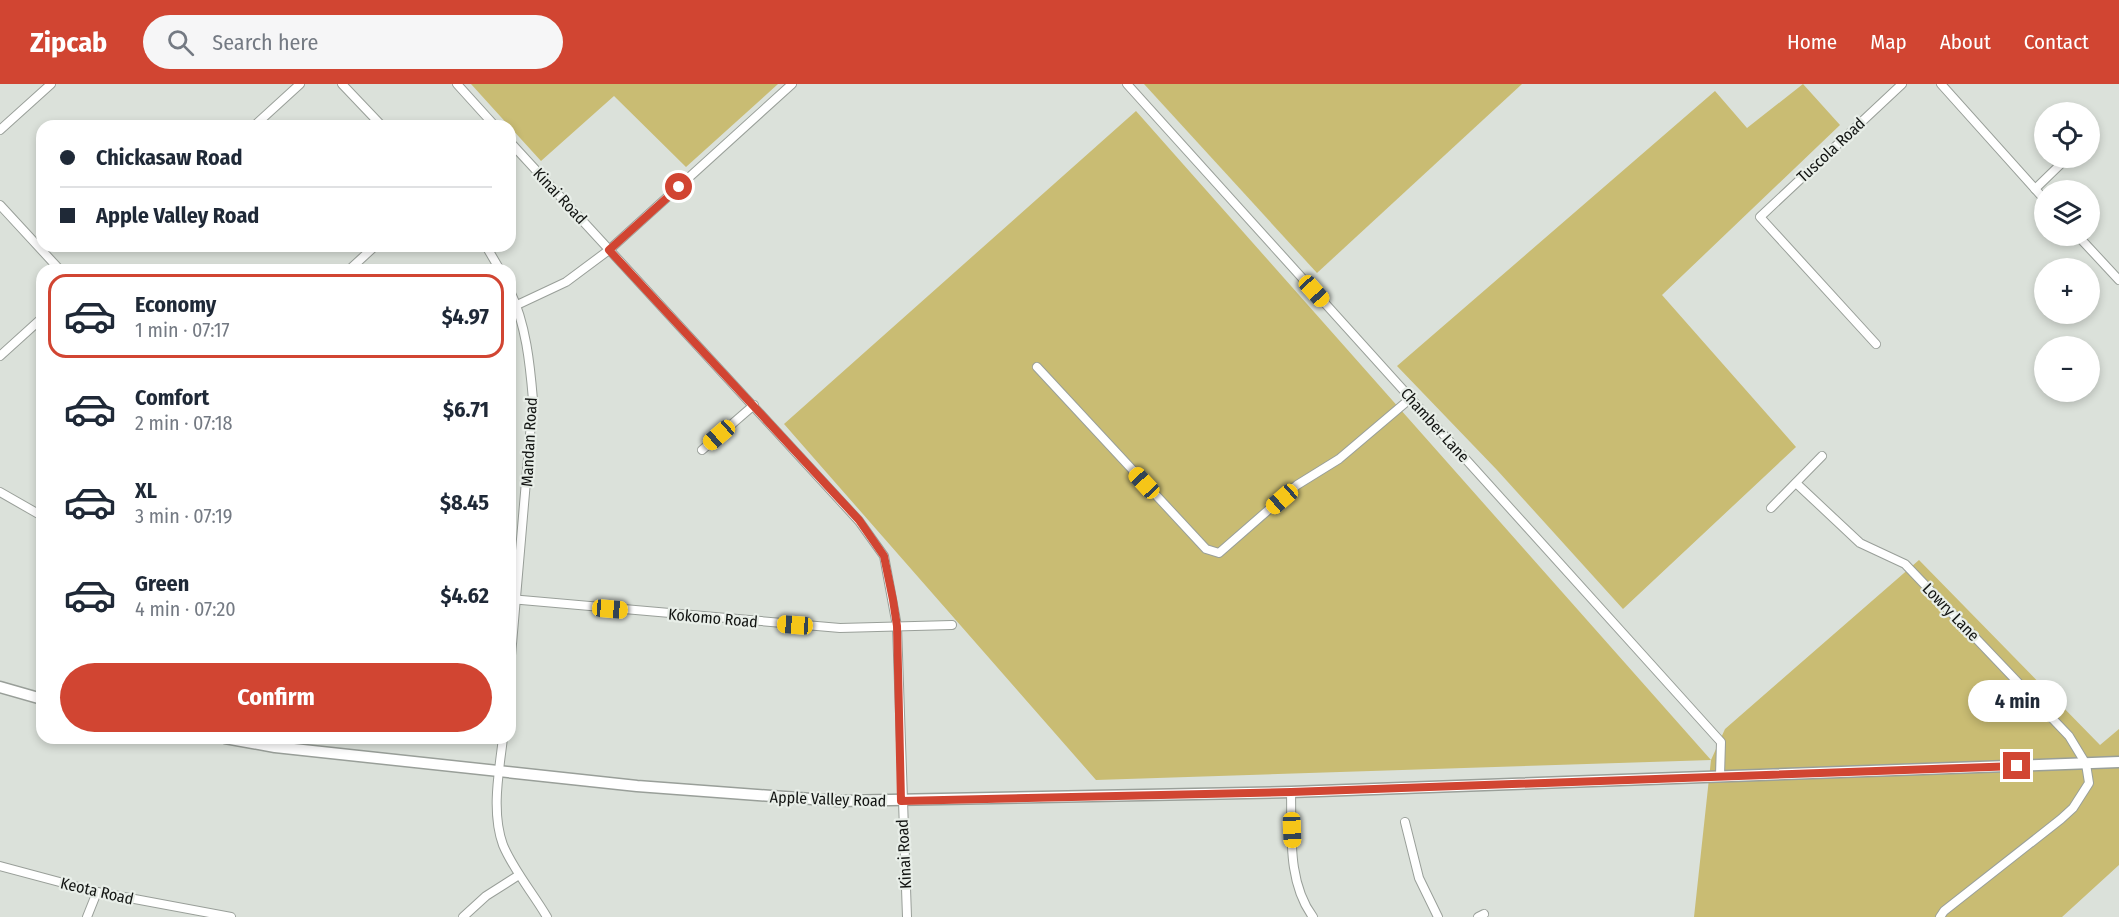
<!DOCTYPE html>
<html lang="en">
<head>
<meta charset="utf-8">
<style>
  :root { --surface:#fff; --page:#f6f6f7; --text:#1f2937; --muted:#747a83; --line:#e0e1e3; --accent:#d14532 }
  body { margin:0; font-family:"Fira Sans Condensed",sans-serif; background:var(--page); color:var(--text); height:100vh; display:flex; flex-direction:column; font-size:22px; white-space:nowrap }
  * { box-sizing:border-box; margin:0 }
  p { font-size:20px; color:var(--muted) }
  .icon { flex:none; width:33px; height:33px; fill:none; stroke:currentColor; stroke-width:2; stroke-linecap:round; stroke-linejoin:round }
  .map { position:relative; flex:1; overflow:hidden }
  .sheet { position:absolute; left:36px; top:180px; width:480px; height:480px; display:flex; flex-direction:column; background:var(--surface); border-radius:18px; box-shadow:0 3px 9px #0003 }
  .sheet>* { flex:none }
  .banner { position:absolute; left:36px; top:36px; width:480px; height:132px; border-radius:18px; box-shadow:0 3px 9px #0003; display:grid; align-content:center; height:132px; padding:0 24px; background:var(--surface) }
  .fabs { position:absolute; left:2034px; top:18px; display:grid; gap:12px }
  .fabs a { display:grid; place-items:center; width:66px; height:66px; border-radius:50%; background:var(--surface); box-shadow:0 3px 9px #0003; font-size:30px }
  .end { position:absolute; width:27px; height:27px; margin:-14px; border:8px solid #d14532; background:#fff; box-shadow:0 0 0 3px #fff }
  .from { border-radius:50% }
  .bubble { position:absolute; height:42px; border-radius:21px; background:var(--surface); box-shadow:0 3px 9px #0003; font-size:20px; font-weight:700; line-height:42px; text-align:center }
  .car { position:absolute; width:18px; height:36px; margin:-18px -9px; border-radius:8px; box-shadow:0 0 4px 2px #0007; background:linear-gradient(#f5c518 24%,#345 0 40%,#f5c518 0 76%,#345 0 86%,#f5c518 0) }
  .banner b { display:flex; align-items:center; gap:21px; height:57px; font-size:22px }
  .banner b+b { border-top:2px solid var(--line) }
  .banner i { width:15px; height:15px; background:var(--text) }
  ul { padding:10px 0 0; list-style:none }
  li { display:flex; align-items:center; gap:18px; height:84px; margin:0 12px 9px; padding:0 12px; border:3px solid transparent; border-radius:18px }
  li div { flex:1 }
  li b { display:block; font-size:22px }
  li em { font-style:normal; font-weight:700 }
  li.current { border-color:var(--accent) }
  li>.icon { width:54px; height:54px; stroke-width:1.5 }
  .button { display:flex; gap:12px; margin-top:auto; padding:12px 24px }
  .button a { flex:1; height:69px; border-radius:36px; background:var(--accent); color:#fff; font-size:24px; font-weight:700; line-height:69px; text-align:center }
  header { display:flex; align-items:center; gap:36px; box-sizing:border-box; height:84px; padding:0 30px; background:var(--accent); color:#fff }
  header strong { font-size:28px }
  nav { display:flex; gap:33px; margin-inline-start:auto; font-size:21px }
  .search { width:420px; height:54px; background:var(--page); display:flex; align-items:center; gap:15px; box-sizing:border-box; padding:0 21px; border-radius:33px; color:var(--muted); font-size:22px }
  .map>svg:first-child { display:block }
  .green { fill:#c9bc73 }
  .lines { fill:none; stroke-linecap:round; stroke-linejoin:round }
  .minor-casing { stroke:#999f99; stroke-width:10 }
  .major-casing { stroke:#999f99; stroke-width:13 }
  .minor { stroke:#fff; stroke-width:8 }
  .major { stroke:#fff; stroke-width:10 }
  .route { stroke:#d14532; stroke-width:8 }
  .labels { text-anchor:middle; dominant-baseline:central; stroke-width:4.5; stroke-linejoin:round; paint-order:stroke }
  .street-label { font-size:16px; fill:#121412; stroke:#e8eee8 }
</style>
</head>
<body>
<header>
<strong>Zipcab</strong>
<div class="search"><svg class="icon" aria-label="search" viewBox="0 0 24 24"><circle cx="10" cy="10" r="6"/><path d="M15 15l6 6"/></svg>Search here</div>
<nav><a>Home</a><a>Map</a><a>About</a><a>Contact</a></nav>
</header>
<div class="map">
<svg width="2119" height="833" viewBox="0 0 2119 833">
  <rect width="100%" height="100%" fill="#dbe1da"/>
  <g class="green">
    <polygon points="471,0 778,0 686,83 614,12 541,77"/>
    <polygon points="1144,0 1522,0 1317,189"/>
    <polygon points="1803,0 1840,41 1662,211 1796,363 1623,525 1497,386 1397,282 1715,7 1747,44"/>
    <polygon points="1136,27 1711,676 1725,645 1919,476 2100,661 2119,645 2119,781 2062,833 1694,833 1711,676 1096,696 784,340"/>
  </g>
  <g class="lines">
    <defs>
      <g id="minor">
        <polyline points="342,0 382,42"/>
        <polyline points="457,0 495,42"/>
        <polyline points="1127,0 1721,658 1720,691"/>
        <polyline points="1941,0 2044,115"/>
        <polyline points="254,42 300,0"/>
        <polyline points="0,46 51,0"/>
        <polyline points="510,58 859,437 884,472 897,542 907,833"/>
        <polyline points="2035,105 2067,74"/>
        <polyline points="0,121 60,186"/>
        <polyline points="2078,152 2119,196"/>
        <polyline points="486,162 500,186"/>
        <polyline points="349,186 375,162"/>
        <path d="M 510,207 C 526,240 530,280 533,316 L 510,583"/>
        <polyline points="517,221 566,198 609,166 792,0"/>
        <polyline points="1876,260 1760,133 1902,0"/>
        <polyline points="0,272 42,234"/>
        <polyline points="1037,283 1206,465 1219,469 1297,401 1339,375 1411,314"/>
        <polyline points="702,366 754,321"/>
        <polyline points="1796,399 1860,459 1905,480 2069,652 2086,680 2089,699 2073,724 2061,735 1944,827 1940,833"/>
        <polyline points="0,408 42,432"/>
        <polyline points="1771,424 1822,372"/>
        <polyline points="510,515 840,544 952,541"/>
        <path d="M 503,654 C 499,688 491,728 503,761 C 514,787 533,809 547,833"/>
        <path d="M 1291,708 C 1292,749 1287,798 1313,833"/>
        <polyline points="1405,738 1419,794 1438,833"/>
        <polyline points="0,782 97,808 231,833"/>
        <polyline points="87,833 97,808"/>
        <polyline points="463,833 486,812 519,791"/>
        <polyline points="1478,833 1484,830"/>
      </g>
      <g id="major">
        <polyline points="0,603 42,615"/>
        <polyline points="225,654 275,663 637,702 839,717 1291,708 2119,678"/>
      </g>
    </defs>
    <use href="#minor" class="minor-casing"/>
    <use href="#major" class="major-casing"/>
    <use href="#minor" class="minor"/>
    <use href="#major" class="major"/>
  </g>
  <g class="lines">
    <polyline class="route" points="679,103 609,166 859,436 884,472 893,516 897,542 901,717 1291,708 2017,682"/>
  </g>
  <g class="labels">
    <g class="street-label">
      <text transform="translate(1831 66) rotate(-43)">Tuscola Road</text>
      <text transform="translate(560 112) rotate(47)">Kinai Road</text>
      <text transform="translate(1435 341) rotate(48)">Chamber Lane</text>
      <text transform="translate(529 358) rotate(-87)">Mandan Road</text>
      <text transform="translate(1951 528) rotate(46)">Lowry Lane</text>
      <text transform="translate(713 534) rotate(5)">Kokomo Road</text>
      <text transform="translate(828 715) rotate(2)">Apple Valley Road</text>
      <text transform="translate(904 770) rotate(-93)">Kinai Road</text>
      <text transform="translate(97 807) rotate(13)">Keota Road</text>
    </g>
  </g>
</svg>
<div class="fabs">
<a><svg class="icon" aria-label="locate" viewBox="0 0 24 24"><circle cx="12" cy="12" r="6"/><path d="M12 2v4M12 18v4M2 12h4M18 12h4"/></svg></a>
<a><svg class="icon" aria-label="layers" viewBox="0 0 24 24"><path d="M12 4l9 5-9 5-9-5zM3 14l9 5 9-5"/></svg></a>
<a>+</a>
<a>−</a>
</div>
<i class="end from" style="left:679px;top:103px"></i>
<i class="end" style="left:2017px;top:682px"></i>
<div class="bubble" style="left:1968px;top:596px;width:99px">4 min</div>
<i class="car" style="left:1314px;top:207px;rotate:138deg"></i>
<i class="car" style="left:719px;top:351px;rotate:229deg"></i>
<i class="car" style="left:1144px;top:399px;rotate:317deg"></i>
<i class="car" style="left:1282px;top:415px;rotate:229deg"></i>
<i class="car" style="left:610px;top:525px;rotate:95deg"></i>
<i class="car" style="left:795px;top:541px;rotate:274deg"></i>
<i class="car" style="left:1292px;top:746px;rotate:178deg"></i>
<div class="banner">
<b><i class="from"></i>Chickasaw Road</b>
<b><i></i>Apple Valley Road</b>
</div>
<section class="sheet">
<ul>
<li class="current"><svg class="icon" aria-label="car" viewBox="0 0 24 24"><path d="M5 17H2v-5l4-1 3-4h7l3 4 3 1v5h-3M9 17h6M6 11h13"/><circle cx="7" cy="17" r="2"/><circle cx="17" cy="17" r="2"/></svg><div><b>Economy</b><p>1 min · 07:17</p></div><em>$4.97</em></li>
<li><svg class="icon" aria-label="car" viewBox="0 0 24 24"><path d="M5 17H2v-5l4-1 3-4h7l3 4 3 1v5h-3M9 17h6M6 11h13"/><circle cx="7" cy="17" r="2"/><circle cx="17" cy="17" r="2"/></svg><div><b>Comfort</b><p>2 min · 07:18</p></div><em>$6.71</em></li>
<li><svg class="icon" aria-label="car" viewBox="0 0 24 24"><path d="M5 17H2v-5l4-1 3-4h7l3 4 3 1v5h-3M9 17h6M6 11h13"/><circle cx="7" cy="17" r="2"/><circle cx="17" cy="17" r="2"/></svg><div><b>XL</b><p>3 min · 07:19</p></div><em>$8.45</em></li>
<li><svg class="icon" aria-label="car" viewBox="0 0 24 24"><path d="M5 17H2v-5l4-1 3-4h7l3 4 3 1v5h-3M9 17h6M6 11h13"/><circle cx="7" cy="17" r="2"/><circle cx="17" cy="17" r="2"/></svg><div><b>Green</b><p>4 min · 07:20</p></div><em>$4.62</em></li>
</ul>
<div class="button"><a>Confirm</a></div>
</section>
</div>
</body>
</html>
